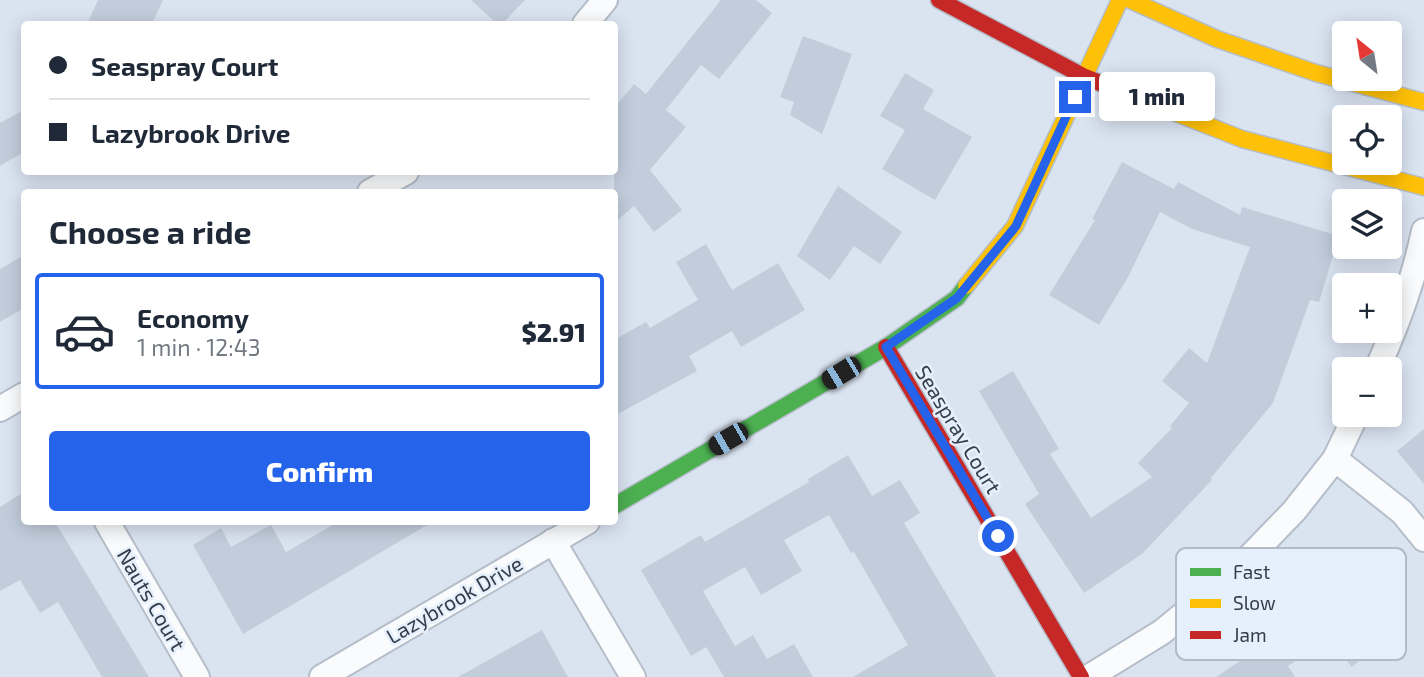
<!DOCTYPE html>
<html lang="en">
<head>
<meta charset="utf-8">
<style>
  :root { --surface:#fff; --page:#f2f2f3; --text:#1f2937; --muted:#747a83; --line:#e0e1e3; --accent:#2563eb }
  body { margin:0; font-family:"Exo 2",sans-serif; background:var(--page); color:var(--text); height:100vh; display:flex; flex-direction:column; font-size:26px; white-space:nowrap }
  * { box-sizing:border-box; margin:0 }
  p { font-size:23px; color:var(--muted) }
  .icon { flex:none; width:38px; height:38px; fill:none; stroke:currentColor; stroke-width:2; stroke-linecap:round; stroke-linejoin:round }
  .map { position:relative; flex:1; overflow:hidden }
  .details { position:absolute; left:21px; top:189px; width:597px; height:336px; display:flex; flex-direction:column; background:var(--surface); border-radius:7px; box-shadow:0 4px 18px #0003 }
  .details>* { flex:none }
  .guide { position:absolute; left:21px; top:21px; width:597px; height:154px; border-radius:7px; box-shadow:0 4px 18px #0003; display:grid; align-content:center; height:154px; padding:0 28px; background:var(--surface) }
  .needle { width:46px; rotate:330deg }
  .controls { position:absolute; left:1332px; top:21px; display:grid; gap:14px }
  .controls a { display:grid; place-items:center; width:70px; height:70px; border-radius:7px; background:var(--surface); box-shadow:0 4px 18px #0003; font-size:35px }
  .end { position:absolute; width:32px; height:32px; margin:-16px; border:9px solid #2563eb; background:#fff; box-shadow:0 0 0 4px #fff }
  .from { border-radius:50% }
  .bubble { position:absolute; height:49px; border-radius:7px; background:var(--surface); box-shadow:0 4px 18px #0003; font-size:23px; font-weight:800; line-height:49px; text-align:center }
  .car { position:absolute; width:21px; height:42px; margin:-21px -10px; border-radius:9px; box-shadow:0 0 5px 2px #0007; background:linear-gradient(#222 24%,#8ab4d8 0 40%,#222 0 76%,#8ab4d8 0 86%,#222 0) }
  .guide b { display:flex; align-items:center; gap:24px; height:66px; font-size:26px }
  .guide b+b { border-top:2px solid var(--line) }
  .guide i { width:18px; height:18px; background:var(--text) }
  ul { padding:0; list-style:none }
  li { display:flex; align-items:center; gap:21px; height:116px; margin:0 14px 10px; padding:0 14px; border:4px solid transparent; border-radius:7px }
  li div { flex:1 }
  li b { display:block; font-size:26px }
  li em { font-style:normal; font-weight:800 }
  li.active { border-color:var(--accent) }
  li>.icon { width:63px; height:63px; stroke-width:1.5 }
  h2 { padding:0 28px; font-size:32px; line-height:84px }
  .button { display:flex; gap:14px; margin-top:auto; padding:14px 28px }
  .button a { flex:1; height:80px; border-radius:7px; background:var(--accent); color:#fff; font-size:28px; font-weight:800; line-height:80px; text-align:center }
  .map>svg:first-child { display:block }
  .building { fill:#c2cddc }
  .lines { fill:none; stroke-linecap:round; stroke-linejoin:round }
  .street-casing { stroke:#b5bec9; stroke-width:28 }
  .fast-casing { stroke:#b5bec9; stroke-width:19 }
  .slow-casing { stroke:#b5bec9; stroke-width:19 }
  .jam-casing { stroke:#b5bec9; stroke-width:19 }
  .street { stroke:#f9fbfd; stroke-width:24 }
  .fast { stroke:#4caf50; stroke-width:16 }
  .slow { stroke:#ffc107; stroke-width:16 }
  .jam { stroke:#c62828; stroke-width:16 }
  .route { stroke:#2563eb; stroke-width:9 }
  .labels { text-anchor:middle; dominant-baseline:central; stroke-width:5; stroke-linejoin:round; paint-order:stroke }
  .street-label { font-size:21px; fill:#343d49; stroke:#e6effc }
  .key { fill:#e6effc; stroke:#b1bac6; stroke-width:2 }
  .key-label { font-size:19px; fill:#343d49 }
</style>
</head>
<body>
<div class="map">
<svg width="1424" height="677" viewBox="0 0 1424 677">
  <rect width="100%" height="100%" fill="#dae4f1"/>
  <g class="building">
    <polygon points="98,0 163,0 152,24 87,24"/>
    <polygon points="471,0 525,0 502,24 497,24"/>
    <polygon points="721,0 756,0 772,13 719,79 701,65 666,110 686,127 650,170 682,210 654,232 634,206 614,223 614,108 634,84 646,94"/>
    <polygon points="803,36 852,54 822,134 790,115 794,102 780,97"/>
    <polygon points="905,73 934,90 923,109 972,137 935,200 882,169 905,130 880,116"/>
    <polygon points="24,110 24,152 0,166 0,123"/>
    <polygon points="1122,162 1174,189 1178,182 1240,215 1242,207 1339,236 1319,302 1310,300 1273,403 1211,478 1212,480 1142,554 1084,593 1025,504 1039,494 979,391 1013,371 1059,449 1050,454 1091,518 1152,477 1138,463 1172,428 1170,426 1189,403 1162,381 1189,348 1207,363 1250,247 1192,229 1160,212 1128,277 1099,325 1049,295 1095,220 1092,219"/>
    <polygon points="838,186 902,232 880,264 854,246 830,280 797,256"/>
    <polygon points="706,244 732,290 778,263 805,310 741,347 732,331 689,356 697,371 614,416 614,340 646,322 650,328 698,300 676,262"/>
    <polygon points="24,255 24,308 0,322 0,269"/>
    <polygon points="1424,429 1424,484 1397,451"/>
    <polygon points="848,455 872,496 900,480 920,513 904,523 996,677 853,677 908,645 854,552 851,553 829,515 784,540 802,571 761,595 745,567 703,591 735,646 753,635 767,659 794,644 813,677 724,677 706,647 691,656 641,570 701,535 705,542 809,482 808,479"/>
    <polygon points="24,492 24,522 55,522 149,677 102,677 58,602 40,613 20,580 0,591 0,507"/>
    <polygon points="338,522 432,522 243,634 193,545 221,528 231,547 271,525 286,552"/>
    <polygon points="1335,579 1365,614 1382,600 1402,624 1352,667 1328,639 1288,666 1295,677 1216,677 1308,615 1301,608"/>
    <polygon points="542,630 568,677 458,677"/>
  </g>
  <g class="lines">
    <defs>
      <g id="street">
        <polyline points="585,24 605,0"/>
        <polyline points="370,192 406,172"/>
        <path d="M 1377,369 C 1397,325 1414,279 1424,231"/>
        <polyline points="0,409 24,395"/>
        <polyline points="1335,459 1402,512 1424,539"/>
        <polyline points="107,522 197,677"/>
        <polyline points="553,541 633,677"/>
        <polyline points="322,677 587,522"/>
        <polyline points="1089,677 1162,632 1235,572 1294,511 1335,459 1356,415"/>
      </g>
      <polyline id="fast" points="614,506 886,347 957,298 966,286"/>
      <g id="slow">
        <polyline points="1130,0 1217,39 1316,73 1424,102"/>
        <polyline points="1176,113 1242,139 1424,187"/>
        <polyline points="966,286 1015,226 1120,0"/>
      </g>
      <g id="jam">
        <polyline points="939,0 1085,77 1176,113"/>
        <polyline points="886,347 1081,677"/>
      </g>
    </defs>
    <use href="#street" class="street-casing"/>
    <use href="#fast" class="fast-casing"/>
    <use href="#slow" class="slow-casing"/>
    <use href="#jam" class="jam-casing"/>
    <use href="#street" class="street"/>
    <use href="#fast" class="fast"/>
    <use href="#slow" class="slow"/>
    <use href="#jam" class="jam"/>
  </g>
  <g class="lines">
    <polyline class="route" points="998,536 886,347 957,298 1016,226 1075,97"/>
  </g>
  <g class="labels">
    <g class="street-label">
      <text transform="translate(959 429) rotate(59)">Seaspray Court</text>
      <text transform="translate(152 599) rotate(60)">Nauts Court</text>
      <text transform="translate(454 599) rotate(-30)">Lazybrook Drive</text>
    </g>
  </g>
  <rect x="1176" y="548" width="230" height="112" rx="10" class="key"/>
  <rect x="1190" y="568" width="31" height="8" fill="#4caf50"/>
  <rect x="1190" y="599" width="31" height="9" fill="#ffc107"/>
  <rect x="1190" y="631" width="31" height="8" fill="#c62828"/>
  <g class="key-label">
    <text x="1233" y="579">Fast</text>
    <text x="1233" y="610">Slow</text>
    <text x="1233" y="642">Jam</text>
  </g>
</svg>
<div class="controls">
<a><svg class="needle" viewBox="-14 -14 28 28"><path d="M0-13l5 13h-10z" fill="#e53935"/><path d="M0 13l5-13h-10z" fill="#747a83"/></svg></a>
<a><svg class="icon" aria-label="locate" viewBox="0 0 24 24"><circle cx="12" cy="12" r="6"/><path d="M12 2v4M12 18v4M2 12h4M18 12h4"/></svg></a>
<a><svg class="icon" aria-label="layers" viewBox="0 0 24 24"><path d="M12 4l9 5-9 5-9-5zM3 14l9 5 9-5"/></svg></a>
<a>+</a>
<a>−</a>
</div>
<i class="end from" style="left:998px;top:536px"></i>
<i class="end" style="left:1075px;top:97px"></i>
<div class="bubble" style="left:1099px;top:72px;width:116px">1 min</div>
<i class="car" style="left:841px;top:373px;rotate:239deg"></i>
<i class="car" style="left:728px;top:439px;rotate:240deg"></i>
<div class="guide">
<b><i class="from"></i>Seaspray Court</b>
<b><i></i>Lazybrook Drive</b>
</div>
<section class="details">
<h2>Choose a ride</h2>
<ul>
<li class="active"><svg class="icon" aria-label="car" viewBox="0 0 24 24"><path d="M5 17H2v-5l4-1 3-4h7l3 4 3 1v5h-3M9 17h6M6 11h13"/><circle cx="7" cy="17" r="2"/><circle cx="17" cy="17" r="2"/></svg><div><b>Economy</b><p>1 min · 12:43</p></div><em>$2.91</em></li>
</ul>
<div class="button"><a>Confirm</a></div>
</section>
</div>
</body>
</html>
